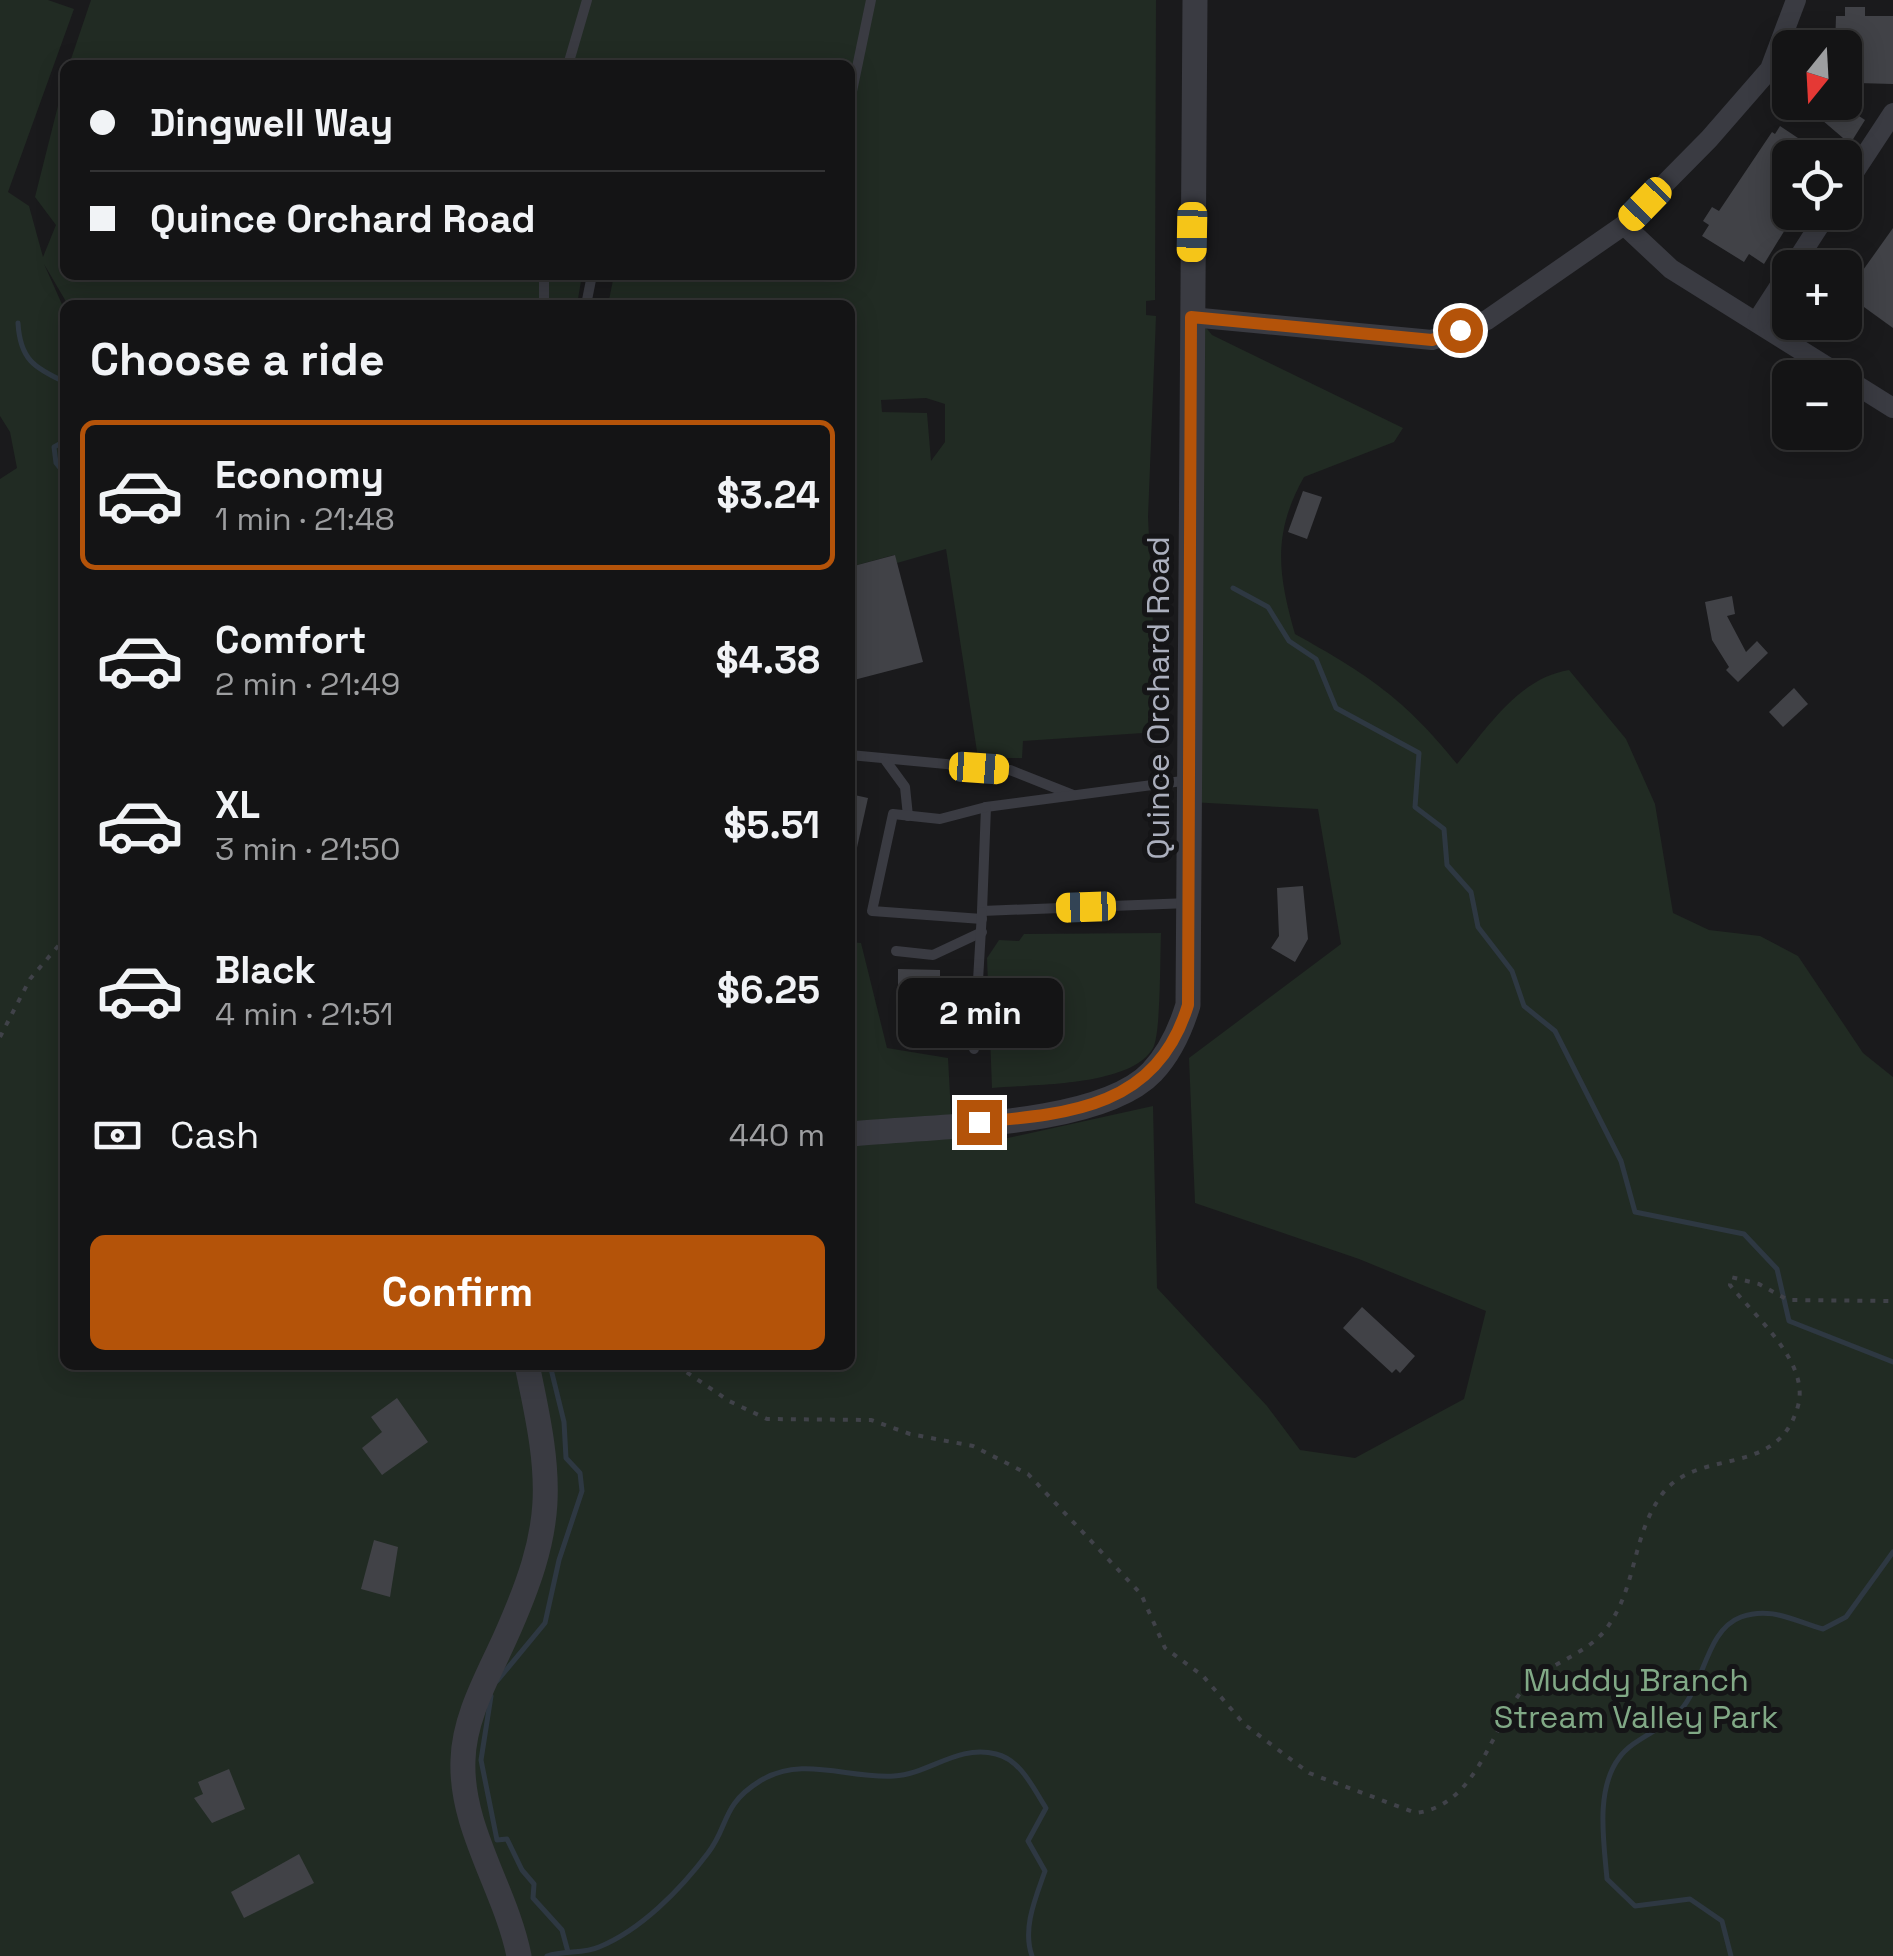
<!DOCTYPE html>
<html lang="en">
<head>
<meta charset="utf-8">
<style>
  :root { --surface:#141415; --page:#212122; --text:#f1f3f6; --muted:#9d9ea0; --line:#333334; --accent:#b45309 }
  body { margin:0; font-family:"Space Grotesk",sans-serif; background:var(--page); color:var(--text); height:100vh; display:flex; flex-direction:column; font-size:38px; white-space:nowrap }
  * { box-sizing:border-box; margin:0 }
  p { font-size:32px; color:var(--muted) }
  .icon { flex:none; width:55px; height:55px; fill:none; stroke:currentColor; stroke-width:2; stroke-linecap:round; stroke-linejoin:round }
  .map { position:relative; flex:1; overflow:hidden }
  .details { position:absolute; left:60px; top:300px; width:795px; height:1070px; display:flex; flex-direction:column; background:var(--surface); border-radius:15px; box-shadow:0 5px 25px #0003,0 0 0 2px var(--line) }
  .details>* { flex:none }
  .banner { position:absolute; left:60px; top:60px; width:795px; height:220px; border-radius:15px; box-shadow:0 5px 25px #0003,0 0 0 2px var(--line); display:grid; align-content:center; height:220px; padding:0 30px; background:var(--surface) }
  .needle { width:65px; rotate:198deg }
  .buttons { position:absolute; left:1772px; top:30px; display:grid; gap:20px }
  .buttons a { display:grid; place-items:center; width:90px; height:90px; border-radius:15px; background:var(--surface); box-shadow:0 5px 25px #0003,0 0 0 2px var(--line); font-size:50px }
  .end { position:absolute; width:45px; height:45px; margin:-22px; border:12px solid #b45309; background:#fff; box-shadow:0 0 0 5px #fff }
  .from { border-radius:50% }
  .bubble { position:absolute; height:70px; border-radius:15px; background:var(--surface); box-shadow:0 5px 25px #0003,0 0 0 2px var(--line); font-size:32px; font-weight:700; line-height:70px; text-align:center }
  .car { position:absolute; width:30px; height:60px; margin:-30px -15px; border-radius:12px; box-shadow:0 0 8px 2px #0007; background:linear-gradient(#f5c518 24%,#345 0 40%,#f5c518 0 76%,#345 0 86%,#f5c518 0) }
  .banner b { display:flex; align-items:center; gap:35px; height:95px; font-size:38px }
  .banner b+b { border-top:2px solid var(--line) }
  .banner i { width:25px; height:25px; background:var(--text) }
  ul { padding:0; list-style:none }
  li { display:flex; align-items:center; gap:30px; height:150px; margin:0 20px 15px; padding:0 10px; border:5px solid transparent; border-radius:15px }
  li div { flex:1 }
  li b { display:block; font-size:38px }
  li em { font-style:normal; font-weight:700 }
  li.active { border-color:var(--accent) }
  li>.icon { width:90px; height:90px; stroke-width:1.5 }
  h2 { padding:0 30px; font-size:45px; line-height:120px }
  .pay { display:flex; align-items:center; gap:25px; height:110px; padding:0 30px; font-size:38px }
  .pay p { margin-inline-start:auto }
  .primary-button { display:flex; gap:20px; margin-top:auto; padding:20px 30px }
  .primary-button a { flex:1; height:115px; border-radius:15px; background:var(--accent); color:#fff; font-size:40px; font-weight:700; line-height:115px; text-align:center }
  .map>svg:first-child { display:block }
  .green { fill:#212b23; fill-rule:evenodd }
  .lines { fill:none; stroke-linecap:round; stroke-linejoin:round }
  .stream { stroke:#2e3842; stroke-width:5 }
  .building { fill:#414247 }
  .path { stroke:#404249; stroke-width:4; stroke-dasharray:5 8; stroke-linecap:butt }
  .service { stroke:#3a3b42; stroke-width:10 }
  .minor { stroke:#3a3b42; stroke-width:20 }
  .tertiary { stroke:#3a3b42; stroke-width:25 }
  .route { stroke:#b45309; stroke-width:12 }
  .labels { text-anchor:middle; dominant-baseline:central; stroke-width:10; stroke-linejoin:round; paint-order:stroke }
  .street-label { font-size:32px; fill:#abafbd; stroke:#151517 }
  .park-label { font-size:32px; fill:#81a986; stroke:#151517 }
</style>
</head>
<body>
<div class="map">
<svg width="1893" height="1956" viewBox="0 0 1893 1956">
  <rect width="100%" height="100%" fill="#1a1a1c"/>
  <g class="green">
    <path d="M 0,0 L 48,0 L 74,9 L 8,192 L 29,206 L 43,257 L 56,225 L 35,197 L 65,78 L 65,275 L 582,275 L 577,305 L 68,305 L 44,264 L 65,311 L 65,1365 L 850,1365 L 850,942 L 861,943 L 887,1048 L 948,1058 L 953,1150 L 1153,1106 L 1157,1288 L 1267,1406 L 1300,1450 L 1355,1458 L 1464,1399 L 1486,1311 L 1359,1259 L 1195,1203 L 1189,1058 L 1341,944 L 1318,809 L 1190,802 L 1191,309 L 1212,335 L 1403,428 L 1394,442 L 1304,477 C 1272,534 1278,574 1295,634 C 1367,674 1405,699 1457,764 C 1488,727 1519,678 1569,670 L 1626,739 L 1655,804 L 1673,913 L 1709,930 L 1760,936 L 1798,956 L 1863,1053 L 1893,1077 L 1893,1956 L 0,1956 L 0,479 L 17,468 L 10,432 L 0,416 Z"/>
    <path d="M 91,0 L 1156,0 L 1155,300 L 1146,301 L 1146,315 L 1156,316 L 1148,517 L 1158,732 L 1023,741 L 1022,758 L 978,758 L 946,549 L 897,563 L 894,555 L 850,567 L 850,305 L 608,305 L 614,275 L 850,275 L 850,65 L 69,65 ZM 926,398 L 945,404 L 945,442 L 931,461 L 927,413 L 882,412 L 881,400 Z"/>
    <path d="M 1161,933 C 1160,954 1161,1034 1153,1048 C 1131,1087 1032,1084 992,1088 L 987,958 L 999,940 L 1019,941 L 1024,934 Z"/>
  </g>
  <g class="lines">
    <g class="stream">
      <path d="M 18,323 C 20,359 34,368 65,382"/>
      <polyline points="65,441 54,447 56,463 65,474"/>
      <polyline points="1233,588 1268,607 1289,641 1316,659 1336,708 1419,753 1415,807 1444,829 1447,865 1471,892 1478,927 1512,971 1524,1006 1555,1031 1621,1161 1635,1212 1744,1234 1777,1269 1789,1321 1893,1362"/>
      <polyline points="497,1681 545,1623 559,1560 582,1491 580,1473 566,1458 564,1422 550,1365"/>
      <polyline points="491,1696 481,1760 497,1840 507,1839 522,1870 534,1884 533,1898 562,1930 568,1952"/>
      <path d="M 547,1956 C 564,1950 584,1954 599,1947 C 641,1930 681,1889 708,1853 C 729,1826 721,1805 760,1781 C 802,1755 848,1779 894,1776 C 929,1774 958,1744 996,1754 C 1021,1760 1033,1788 1046,1808 L 1028,1841 L 1045,1871 C 1036,1897 1022,1928 1032,1956"/>
      <path d="M 1731,1956 L 1722,1921 L 1690,1899 L 1635,1906 L 1607,1879 C 1604,1843 1595,1790 1619,1758 C 1633,1738 1664,1730 1680,1711 C 1705,1683 1706,1630 1741,1617 C 1771,1606 1794,1621 1823,1629 L 1846,1617 L 1893,1552"/>
    </g>
  </g>
  <g class="building">
    <polygon points="1845,7 1865,7 1865,16 1893,16 1893,84 1857,83 1845,102 1845,48 1835,48 1836,16 1845,16"/>
    <polygon points="1805,102 1838,102 1865,120 1850,144 1822,120 1825,115"/>
    <polygon points="1780,126 1810,146 1803,158 1790,158 1790,189 1779,206 1794,215 1764,264 1749,254 1744,262 1702,236 1709,225 1703,221 1712,207 1719,211 1772,132 1775,134"/>
    <polygon points="1893,228 1893,328 1846,294"/>
    <polygon points="1303,491 1322,497 1307,539 1288,532"/>
    <polygon points="895,555 923,662 850,681 850,567"/>
    <polygon points="1732,596 1735,614 1727,616 1746,652 1757,641 1768,653 1738,682 1726,670 1729,667 1712,640 1705,602"/>
    <polygon points="1794,688 1808,704 1783,727 1769,712"/>
    <polygon points="850,794 868,798 856,852 850,851"/>
    <polygon points="1303,886 1308,939 1295,962 1271,948 1279,936 1277,888"/>
    <polygon points="898,969 940,970 940,995 898,995"/>
    <polygon points="1362,1307 1415,1356 1400,1373 1396,1369 1392,1373 1343,1328"/>
    <polygon points="397,1398 428,1442 382,1475 362,1448 382,1432 371,1417"/>
    <polygon points="374,1540 398,1547 390,1597 361,1589"/>
    <polygon points="229,1769 245,1809 212,1823 194,1798 203,1794 198,1782"/>
    <polygon points="299,1854 314,1883 244,1918 231,1892"/>
  </g>
  <g class="lines">
    <g class="path">
      <polyline points="0,1037 30,979 65,938"/>
      <path d="M 676,1365 L 729,1401 L 767,1419 L 871,1420 L 910,1434 L 973,1446 L 1028,1474 L 1141,1594 L 1165,1648 L 1203,1676 L 1244,1724 L 1309,1773 L 1416,1813 C 1476,1805 1489,1734 1521,1692 C 1542,1665 1586,1656 1606,1629 C 1637,1588 1631,1540 1660,1497 C 1695,1445 1777,1481 1798,1406 C 1810,1362 1755,1317 1730,1285 L 1731,1277 L 1759,1284 L 1788,1300 L 1893,1301"/>
    </g>
    <g class="service">
      <polyline points="568,65 587,0"/>
      <polyline points="850,101 871,0"/>
      <polyline points="544,275 544,305"/>
      <polyline points="586,305 592,275"/>
      <polyline points="850,755 1010,770 1073,795"/>
      <polyline points="886,761 905,787 908,816"/>
      <polyline points="1189,903 982,911 986,807 1190,780"/>
      <polyline points="982,919 872,911 893,814 940,819 986,807"/>
      <polyline points="896,951 933,955 982,932"/>
      <polyline points="974,1049 982,912"/>
    </g>
    <g class="minor">
      <polyline points="1845,186 1893,113"/>
      <polyline points="1624,225 1671,269 1893,408"/>
      <polyline points="1792,268 1828,212"/>
      <polyline points="1191,317 1432,340 1487,320 1624,225 1709,139 1770,69 1796,0"/>
      <polyline points="1757,321 1790,270"/>
    </g>
    <g class="tertiary">
      <path d="M 850,1134 C 926,1126 1099,1128 1152,1072 C 1169,1054 1181,1028 1188,1005 L 1195,0"/>
      <path d="M 519,1956 C 506,1890 460,1828 463,1760 C 464,1717 488,1676 505,1638 C 556,1524 553,1486 527,1365"/>
    </g>
  </g>
  <g class="lines">
    <path class="route" d="M 979,1122 C 1071,1114 1157,1107 1188,1005 L 1191,317 L 1432,340 L 1460,330"/>
  </g>
  <g class="labels">
    <g class="street-label">
      <text transform="translate(1158 698) rotate(-90)">Quince Orchard Road</text>
    </g>
    <g class="park-label">
      <text x="1636" y="1680">Muddy Branch<tspan x="1636" dy="37">Stream Valley Park</tspan></text>
    </g>
  </g>
</svg>
<div class="buttons">
<a><svg class="needle" viewBox="-14 -14 28 28"><path d="M0-13l5 13h-10z" fill="#e53935"/><path d="M0 13l5-13h-10z" fill="#9d9ea0"/></svg></a>
<a><svg class="icon" aria-label="locate" viewBox="0 0 24 24"><circle cx="12" cy="12" r="6"/><path d="M12 2v4M12 18v4M2 12h4M18 12h4"/></svg></a>
<a>+</a>
<a>−</a>
</div>
<i class="end from" style="left:1460px;top:330px"></i>
<i class="end" style="left:979px;top:1122px"></i>
<div class="bubble" style="left:898px;top:978px;width:165px">2 min</div>
<i class="car" style="left:1645px;top:204px;rotate:224deg"></i>
<i class="car" style="left:1192px;top:232px;rotate:181deg"></i>
<i class="car" style="left:979px;top:768px;rotate:94deg"></i>
<i class="car" style="left:1086px;top:907px;rotate:268deg"></i>
<div class="banner">
<b><i class="from"></i>Dingwell Way</b>
<b><i></i>Quince Orchard Road</b>
</div>
<section class="details">
<h2>Choose a ride</h2>
<ul>
<li class="active"><svg class="icon" aria-label="car" viewBox="0 0 24 24"><path d="M5 17H2v-5l4-1 3-4h7l3 4 3 1v5h-3M9 17h6M6 11h13"/><circle cx="7" cy="17" r="2"/><circle cx="17" cy="17" r="2"/></svg><div><b>Economy</b><p>1 min · 21:48</p></div><em>$3.24</em></li>
<li><svg class="icon" aria-label="car" viewBox="0 0 24 24"><path d="M5 17H2v-5l4-1 3-4h7l3 4 3 1v5h-3M9 17h6M6 11h13"/><circle cx="7" cy="17" r="2"/><circle cx="17" cy="17" r="2"/></svg><div><b>Comfort</b><p>2 min · 21:49</p></div><em>$4.38</em></li>
<li><svg class="icon" aria-label="car" viewBox="0 0 24 24"><path d="M5 17H2v-5l4-1 3-4h7l3 4 3 1v5h-3M9 17h6M6 11h13"/><circle cx="7" cy="17" r="2"/><circle cx="17" cy="17" r="2"/></svg><div><b>XL</b><p>3 min · 21:50</p></div><em>$5.51</em></li>
<li><svg class="icon" aria-label="car" viewBox="0 0 24 24"><path d="M5 17H2v-5l4-1 3-4h7l3 4 3 1v5h-3M9 17h6M6 11h13"/><circle cx="7" cy="17" r="2"/><circle cx="17" cy="17" r="2"/></svg><div><b>Black</b><p>4 min · 21:51</p></div><em>$6.25</em></li>
</ul>
<div class="pay"><svg class="icon" aria-label="cash" viewBox="0 0 24 24"><path d="M3 7h18v10H3z"/><circle cx="12" cy="12" r="2"/></svg>Cash<p>440 m</p></div>
<div class="primary-button"><a>Confirm</a></div>
</section>
</div>
</body>
</html>
